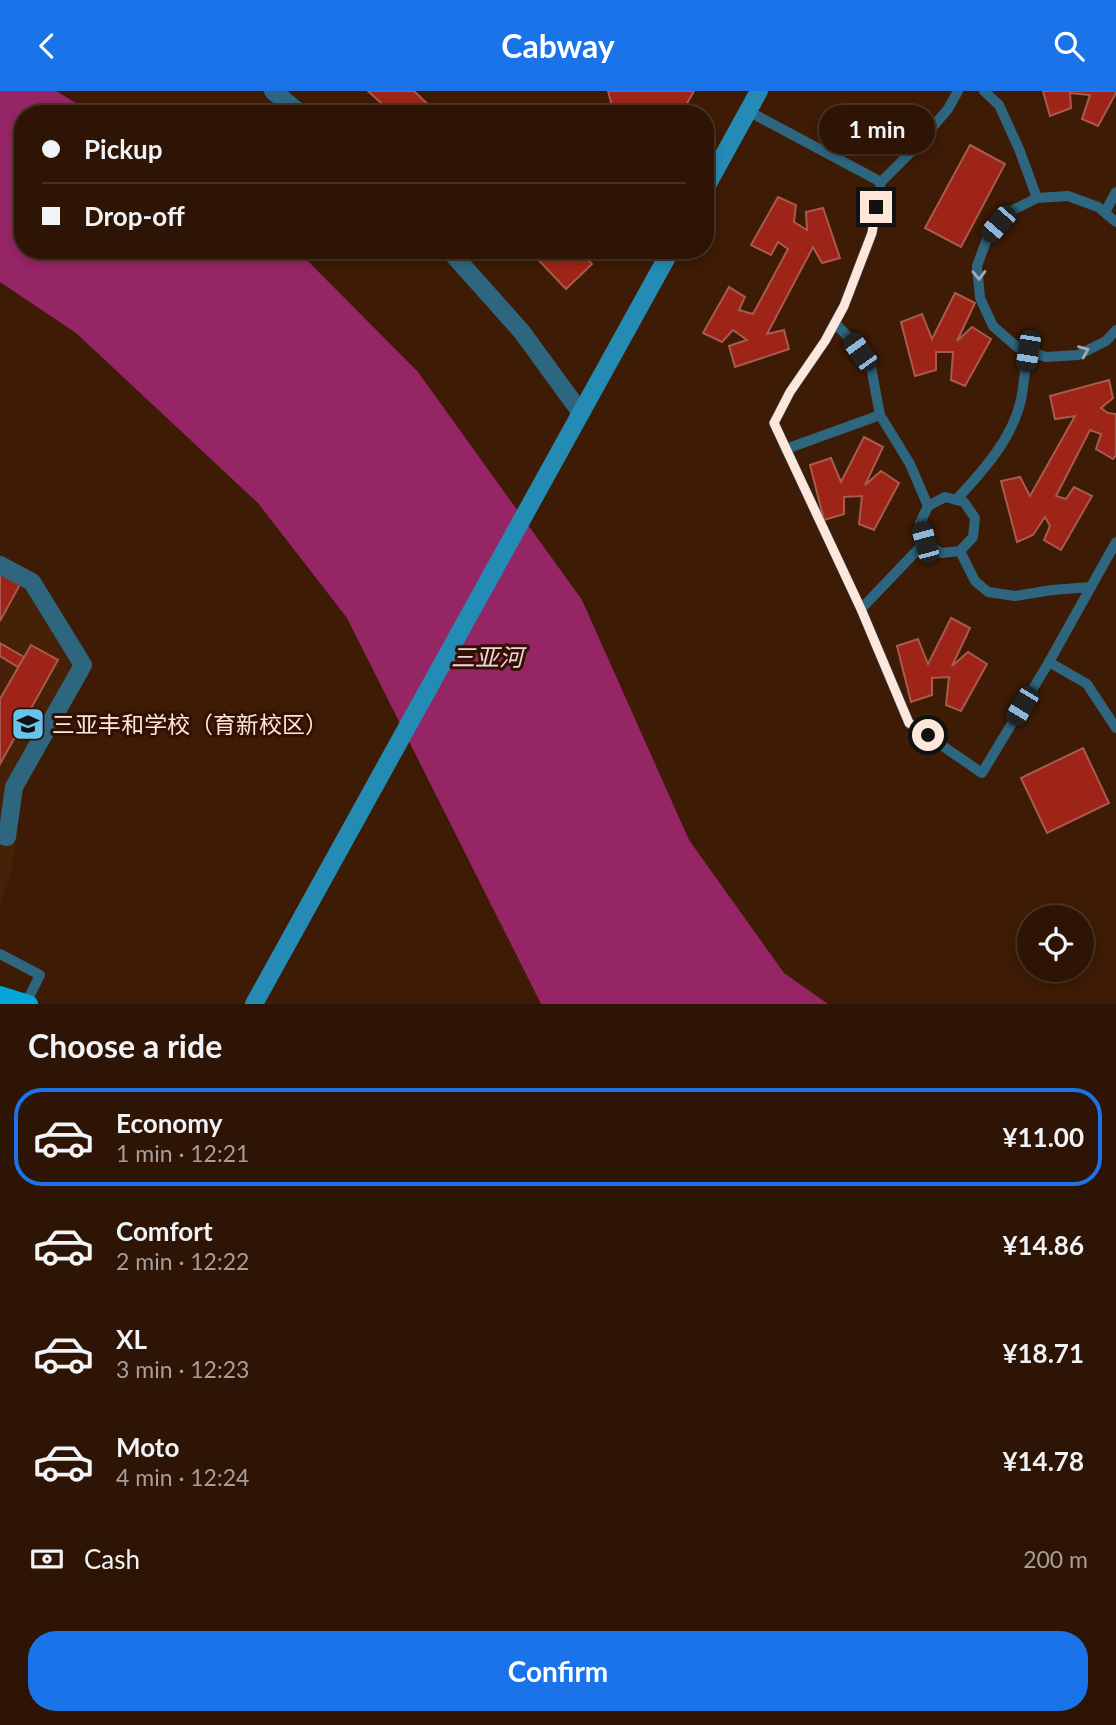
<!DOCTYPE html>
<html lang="en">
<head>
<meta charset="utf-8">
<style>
  :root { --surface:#2e1404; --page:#3a2113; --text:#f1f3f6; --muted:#a79e9a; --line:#493326; --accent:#1a73e8 }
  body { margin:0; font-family:Lato,"Noto Sans SC",sans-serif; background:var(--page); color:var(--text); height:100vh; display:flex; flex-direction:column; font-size:26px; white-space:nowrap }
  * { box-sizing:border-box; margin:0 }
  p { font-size:23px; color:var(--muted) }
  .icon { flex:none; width:38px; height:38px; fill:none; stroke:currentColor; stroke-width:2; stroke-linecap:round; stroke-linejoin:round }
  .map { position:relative; height:913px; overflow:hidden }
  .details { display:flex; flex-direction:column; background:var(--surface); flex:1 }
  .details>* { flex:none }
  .top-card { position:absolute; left:14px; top:14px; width:700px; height:154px; border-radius:28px; box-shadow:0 4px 10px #0003,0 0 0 2px var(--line); display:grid; align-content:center; height:154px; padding:0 28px; background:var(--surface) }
  .fabs { position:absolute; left:1017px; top:814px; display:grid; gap:14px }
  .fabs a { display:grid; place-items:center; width:77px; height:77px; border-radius:50%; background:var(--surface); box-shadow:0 4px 10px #0003,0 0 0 2px var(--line); font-size:35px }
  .end { position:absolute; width:32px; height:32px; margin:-16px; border:9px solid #fee6da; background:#111; box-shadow:0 0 0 4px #111 }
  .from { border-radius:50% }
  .bubble { position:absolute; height:49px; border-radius:24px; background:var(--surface); box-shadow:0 4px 10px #0003,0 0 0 2px var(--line); font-size:23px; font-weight:700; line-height:49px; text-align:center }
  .car { position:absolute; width:21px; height:42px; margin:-21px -10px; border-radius:9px; box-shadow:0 0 5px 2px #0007; background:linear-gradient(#222 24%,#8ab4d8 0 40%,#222 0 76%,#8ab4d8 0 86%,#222 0) }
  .top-card b { display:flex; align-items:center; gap:24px; height:66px; font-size:26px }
  .top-card b+b { border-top:2px solid var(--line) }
  .top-card i { width:18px; height:18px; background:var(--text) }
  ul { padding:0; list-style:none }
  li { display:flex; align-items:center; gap:21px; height:98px; margin:0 14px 10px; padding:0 14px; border:4px solid transparent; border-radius:28px }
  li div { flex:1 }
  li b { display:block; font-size:26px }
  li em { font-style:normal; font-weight:700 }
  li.current { border-color:var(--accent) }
  li>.icon { width:63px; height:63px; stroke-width:1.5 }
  h2 { padding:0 28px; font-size:32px; line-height:84px }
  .pay { display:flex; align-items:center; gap:18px; height:77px; padding:0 28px; font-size:26px }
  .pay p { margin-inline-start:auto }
  .primary-button { display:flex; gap:14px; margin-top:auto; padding:14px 28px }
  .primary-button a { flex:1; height:80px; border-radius:28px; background:var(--accent); color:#fff; font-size:28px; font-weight:700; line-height:80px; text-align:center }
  header { display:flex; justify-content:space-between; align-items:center; height:91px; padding:0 28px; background:var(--accent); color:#fff; font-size:32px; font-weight:700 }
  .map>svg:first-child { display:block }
  .built { fill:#472107 }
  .water { fill:#952565 }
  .building { fill:#9e2417; stroke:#a85a4e; stroke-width:2 }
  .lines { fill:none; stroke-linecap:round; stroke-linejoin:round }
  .lane { stroke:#2e6680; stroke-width:10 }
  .street { stroke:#2e6680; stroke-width:18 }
  .secondary { stroke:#248bb4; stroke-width:18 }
  .primary { stroke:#03a7dc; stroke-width:18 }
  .oneway { stroke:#a0acb2 }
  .route { stroke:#fee6da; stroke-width:9 }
  .labels { text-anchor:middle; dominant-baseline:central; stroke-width:6; stroke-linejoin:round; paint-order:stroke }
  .poi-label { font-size:23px; fill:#fee6da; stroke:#321100; text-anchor:start }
  .water-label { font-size:24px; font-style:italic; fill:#f1d2df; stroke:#321100 }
</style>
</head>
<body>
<header><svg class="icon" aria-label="back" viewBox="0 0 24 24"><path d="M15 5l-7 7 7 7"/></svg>Cabway<svg class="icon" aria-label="search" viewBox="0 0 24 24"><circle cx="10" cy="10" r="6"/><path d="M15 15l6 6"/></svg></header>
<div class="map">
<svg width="1116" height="913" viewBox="0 0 1116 913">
  <rect width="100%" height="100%" fill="#3d1b05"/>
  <polygon class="built" points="0,470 37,490 89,572 23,694 11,783 0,812"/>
  <polygon class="water" points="0,0 56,0 94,23 23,23 23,159 297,159 418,281 582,509 689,749 784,882 828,913 541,913 347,527 258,412 76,242 0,191"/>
  <g class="building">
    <polygon points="368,0 414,0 438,23 393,23"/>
    <polygon points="608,0 694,0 681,23 650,23 647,19 645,23 614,23"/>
    <polygon points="1043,0 1116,0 1116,2 1098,35 1082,28 1090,4 1070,2 1071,17 1050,25"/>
    <polygon points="970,54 1005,73 961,156 925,137"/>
    <polygon points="778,106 796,114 794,131 807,139 806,121 823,117 840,167 822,172 813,156 767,243 784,239 789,258 735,276 729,255 747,249 733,239 722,251 703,242 729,196 745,206 739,219 753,223 788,158 778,151 771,164 751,154"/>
    <polygon points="529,159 579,159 592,173 566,198"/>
    <polygon points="955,202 975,212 957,250 972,236 991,248 965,295 951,289 953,261 936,261 936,279 915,285 901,231 922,223 932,248"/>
    <polygon points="1109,289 1113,307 1101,317 1108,322 1116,323 1116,364 1113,368 1096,358 1101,343 1090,339 1056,405 1066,408 1074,396 1092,405 1061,459 1044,449 1050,435 1045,426 1033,444 1017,451 1001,390 1020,386 1030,405 1075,325 1055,328 1050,305"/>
    <polygon points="864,346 883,356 865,394 881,380 899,392 874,439 859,433 862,405 844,406 844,423 824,429 810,374 831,367 841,391"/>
    <polygon points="0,476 23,488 0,530"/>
    <polygon points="951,527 970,537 952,575 968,561 987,573 961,620 946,614 949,586 932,587 932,604 911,611 897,555 918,548 928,573"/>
    <polygon points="0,552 24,566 18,576 0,565"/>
    <polygon points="31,554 58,569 0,673 0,608"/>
    <polygon points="1083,657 1109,712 1047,742 1021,687"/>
  </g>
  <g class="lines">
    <g class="lane">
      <polyline points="958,0 948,18 913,59 881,91 872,142 844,215 825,250 790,301 774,332 861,518 909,632 982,682 1049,571 1116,451"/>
      <polyline points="984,0 999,14 1019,58 1037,107"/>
      <polyline points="748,20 881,91"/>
      <polyline points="1105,121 1116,101"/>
      <polyline points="1116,131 1098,116 1068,105 1037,107 1009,121 988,145 977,175 980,207 993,235 1017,256 1046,266 1078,264 1106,250 1116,239"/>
      <polyline points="835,232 849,247 871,276 880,324 910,373 928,415"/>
      <polyline points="786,358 880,324"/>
      <polygon points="945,406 964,411 975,427 973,446 960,460 941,462 925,451 920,432 928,415"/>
      <path d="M 956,409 C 983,380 1012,348 1021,309 C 1024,293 1025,276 1028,260"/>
      <polyline points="960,460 975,490 988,501 1015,505 1052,499 1091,496"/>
      <polyline points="861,518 925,451"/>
      <polyline points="1049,571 1087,593 1116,637"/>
      <polyline points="0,863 40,884 26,912"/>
    </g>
    <g class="street">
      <polyline points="273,0 301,23"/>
      <polyline points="449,159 522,241 581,322"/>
      <polyline points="0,474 32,491 83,574 14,696 7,746 0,744"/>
    </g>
    <g class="secondary">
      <polyline points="705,98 759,0"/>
      <polyline points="254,913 671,159"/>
    </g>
    <polyline class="primary" points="0,904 29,913"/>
  </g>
  <defs><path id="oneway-chevron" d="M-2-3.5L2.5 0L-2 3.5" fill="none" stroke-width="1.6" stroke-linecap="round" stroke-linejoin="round" transform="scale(1.75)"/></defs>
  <g class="oneway">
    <use href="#oneway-chevron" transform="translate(979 184) rotate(89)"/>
    <use href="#oneway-chevron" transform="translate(1084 260) rotate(-22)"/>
  </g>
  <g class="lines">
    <polyline class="route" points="876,116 872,142 844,215 825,250 790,301 774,332 861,518 909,632 928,644"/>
  </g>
  <defs>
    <symbol id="school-square" viewBox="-11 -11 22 22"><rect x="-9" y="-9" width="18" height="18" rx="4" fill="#67c4ef" stroke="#321100"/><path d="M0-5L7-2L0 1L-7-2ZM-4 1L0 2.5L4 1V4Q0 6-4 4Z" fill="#111"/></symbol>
  </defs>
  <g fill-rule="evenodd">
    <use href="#school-square" x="9" y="614" width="38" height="38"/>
  </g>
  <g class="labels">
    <g class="poi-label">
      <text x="52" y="633">三亚丰和学校（育新校区）</text>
    </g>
    <g class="water-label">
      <text x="487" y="565">三亚河</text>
    </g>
  </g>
</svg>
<div class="fabs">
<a><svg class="icon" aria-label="locate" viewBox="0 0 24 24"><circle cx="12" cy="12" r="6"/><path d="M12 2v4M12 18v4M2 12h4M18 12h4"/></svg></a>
</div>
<i class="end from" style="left:928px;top:644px"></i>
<i class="end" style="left:876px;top:116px"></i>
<div class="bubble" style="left:819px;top:14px;width:116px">1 min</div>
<i class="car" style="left:998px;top:133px;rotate:221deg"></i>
<i class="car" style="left:1028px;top:260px;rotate:189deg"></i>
<i class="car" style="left:860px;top:261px;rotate:324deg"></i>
<i class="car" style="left:925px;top:451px;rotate:345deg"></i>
<i class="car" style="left:1022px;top:615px;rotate:211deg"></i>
<div class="top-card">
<b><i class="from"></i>Pickup</b>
<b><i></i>Drop-off</b>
</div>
</div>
<section class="details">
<h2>Choose a ride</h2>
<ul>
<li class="current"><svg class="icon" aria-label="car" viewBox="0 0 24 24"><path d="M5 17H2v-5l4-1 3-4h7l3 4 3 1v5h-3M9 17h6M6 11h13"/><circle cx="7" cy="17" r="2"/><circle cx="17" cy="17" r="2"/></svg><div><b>Economy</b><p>1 min · 12:21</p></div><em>¥11.00</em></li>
<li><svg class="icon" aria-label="car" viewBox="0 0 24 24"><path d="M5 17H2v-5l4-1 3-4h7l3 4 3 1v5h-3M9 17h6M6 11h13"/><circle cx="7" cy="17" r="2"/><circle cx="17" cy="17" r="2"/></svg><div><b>Comfort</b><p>2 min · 12:22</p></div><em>¥14.86</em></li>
<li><svg class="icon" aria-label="car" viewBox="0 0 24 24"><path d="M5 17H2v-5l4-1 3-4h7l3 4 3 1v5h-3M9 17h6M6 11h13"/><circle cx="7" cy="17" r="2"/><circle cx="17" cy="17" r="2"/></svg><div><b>XL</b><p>3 min · 12:23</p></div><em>¥18.71</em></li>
<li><svg class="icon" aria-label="car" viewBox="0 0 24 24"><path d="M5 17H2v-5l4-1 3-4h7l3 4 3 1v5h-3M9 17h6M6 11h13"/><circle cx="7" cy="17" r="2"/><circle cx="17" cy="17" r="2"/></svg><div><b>Moto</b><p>4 min · 12:24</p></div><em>¥14.78</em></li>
</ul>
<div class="pay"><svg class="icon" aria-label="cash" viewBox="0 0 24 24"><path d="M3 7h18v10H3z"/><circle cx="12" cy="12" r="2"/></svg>Cash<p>200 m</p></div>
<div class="primary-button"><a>Confirm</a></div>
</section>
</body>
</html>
